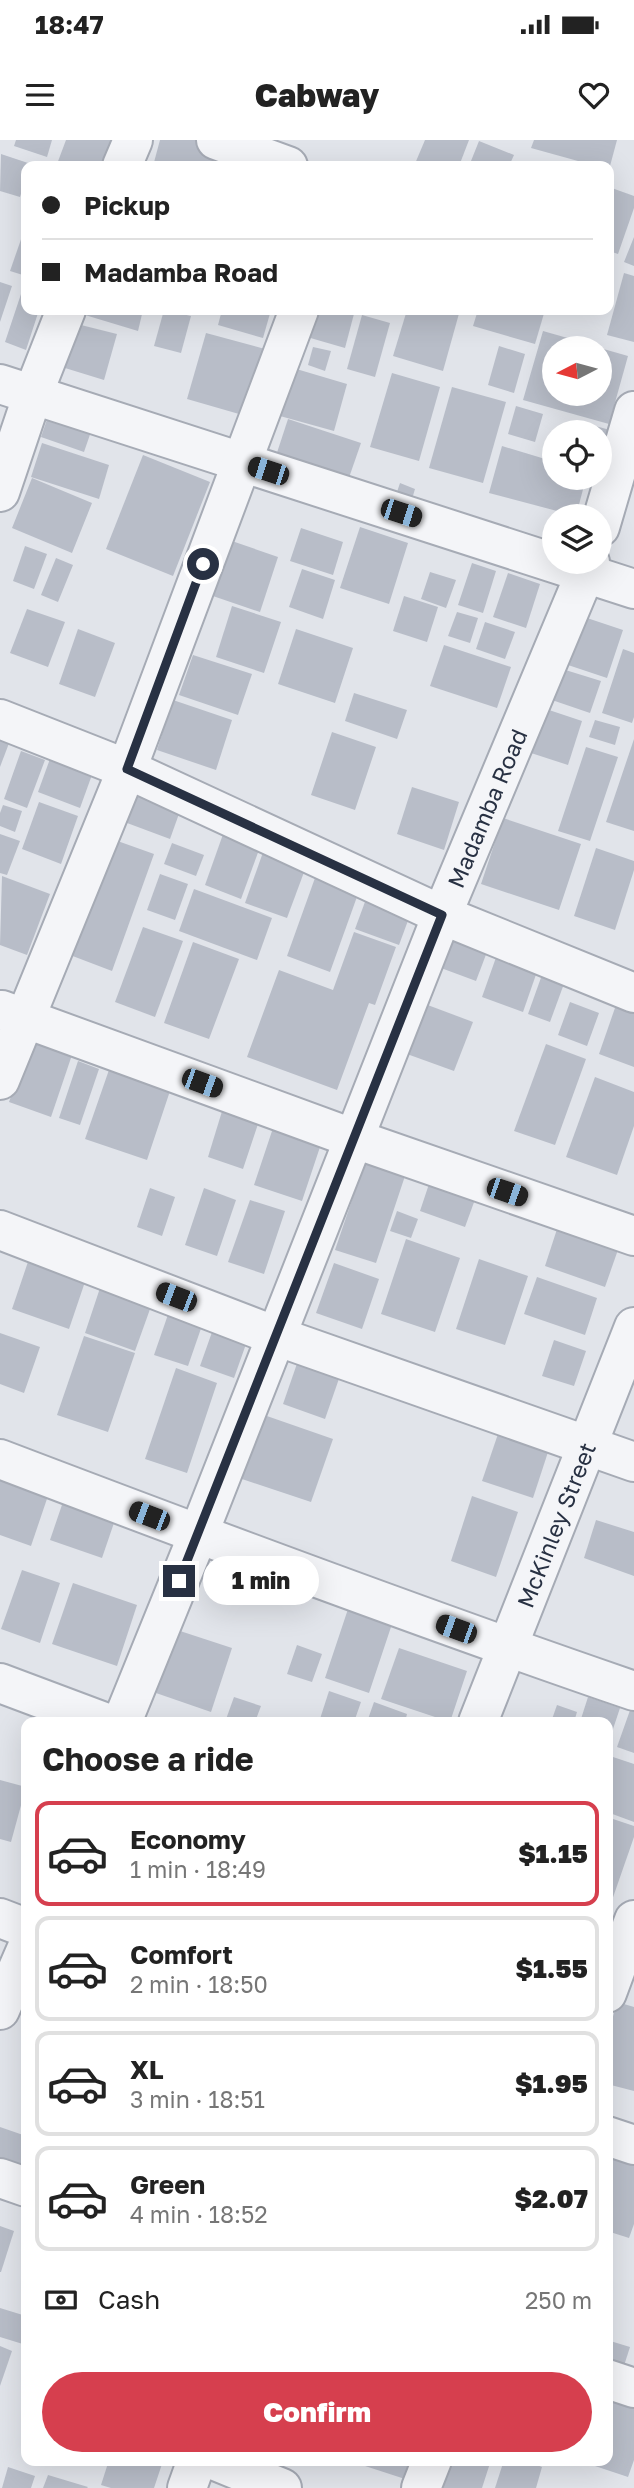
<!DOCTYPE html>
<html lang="en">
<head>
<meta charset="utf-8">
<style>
  :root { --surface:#fff; --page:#f2f2f2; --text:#222; --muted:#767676; --line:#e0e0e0; --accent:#d63f4e }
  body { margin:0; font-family:"Golos Text",sans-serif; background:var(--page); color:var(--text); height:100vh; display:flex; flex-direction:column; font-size:26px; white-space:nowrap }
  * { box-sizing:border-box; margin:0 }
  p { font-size:23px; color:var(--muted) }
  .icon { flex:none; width:38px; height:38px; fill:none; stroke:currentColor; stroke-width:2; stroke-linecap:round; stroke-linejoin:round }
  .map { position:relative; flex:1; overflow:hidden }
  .panel { position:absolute; left:21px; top:1577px; width:592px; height:749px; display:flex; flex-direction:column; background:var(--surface); border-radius:14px; box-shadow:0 7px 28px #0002 }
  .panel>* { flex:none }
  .hud { position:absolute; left:21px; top:21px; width:593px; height:154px; border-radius:14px; box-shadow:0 7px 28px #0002; display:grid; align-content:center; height:154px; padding:0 21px; background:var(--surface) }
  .needle { width:46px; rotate:264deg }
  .controls { position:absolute; left:542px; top:196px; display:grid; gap:14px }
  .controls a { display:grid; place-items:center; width:70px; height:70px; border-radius:50%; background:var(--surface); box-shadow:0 7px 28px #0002; font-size:35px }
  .end { position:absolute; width:32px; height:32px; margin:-16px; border:9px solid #283143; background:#fff; box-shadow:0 0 0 4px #fff }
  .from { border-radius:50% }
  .bubble { position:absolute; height:49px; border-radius:24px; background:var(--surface); box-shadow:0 7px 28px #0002; font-size:23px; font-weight:800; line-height:49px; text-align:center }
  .car { position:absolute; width:21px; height:42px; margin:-21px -10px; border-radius:9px; box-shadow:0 0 5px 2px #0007; background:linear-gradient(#222 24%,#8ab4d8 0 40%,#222 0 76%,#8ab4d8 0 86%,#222 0) }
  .hud b { display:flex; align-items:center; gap:24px; height:66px; font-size:26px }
  .hud b+b { border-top:2px solid var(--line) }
  .hud i { width:18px; height:18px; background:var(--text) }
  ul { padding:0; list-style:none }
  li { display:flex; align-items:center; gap:21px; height:105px; margin:0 14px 10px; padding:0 7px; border:4px solid var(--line); border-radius:14px }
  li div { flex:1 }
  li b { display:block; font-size:26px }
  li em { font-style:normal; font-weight:800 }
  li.on { border-color:var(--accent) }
  li>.icon { width:63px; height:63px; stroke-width:1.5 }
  h2 { padding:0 21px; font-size:32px; line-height:84px }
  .pay { display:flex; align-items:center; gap:18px; height:77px; padding:0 21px; font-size:26px }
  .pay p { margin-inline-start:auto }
  .button { display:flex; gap:14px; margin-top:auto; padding:14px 21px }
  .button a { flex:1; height:80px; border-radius:42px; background:var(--accent); color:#fff; font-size:28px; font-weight:800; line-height:80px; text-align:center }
  .status { display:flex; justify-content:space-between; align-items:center; height:49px; padding:0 35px; background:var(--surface); direction:ltr }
  .status svg { height:19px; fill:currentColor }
  header { display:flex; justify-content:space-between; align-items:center; height:91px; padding:0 21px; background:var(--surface); font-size:32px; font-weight:800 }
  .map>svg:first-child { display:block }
  .building { fill:#b8bdc8 }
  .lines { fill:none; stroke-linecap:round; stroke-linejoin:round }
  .minor-casing { stroke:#a6abb5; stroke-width:42 }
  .minor { stroke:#f4f5f8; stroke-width:38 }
  .route { stroke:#283143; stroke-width:9 }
  .labels { text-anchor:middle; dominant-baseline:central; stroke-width:5; stroke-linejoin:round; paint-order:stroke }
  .street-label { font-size:23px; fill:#283143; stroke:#f1f3f8 }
</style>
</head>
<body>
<div class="status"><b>18:47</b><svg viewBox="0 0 49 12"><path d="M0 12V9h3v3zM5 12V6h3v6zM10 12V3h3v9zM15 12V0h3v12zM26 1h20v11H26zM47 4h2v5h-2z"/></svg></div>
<header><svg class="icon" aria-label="menu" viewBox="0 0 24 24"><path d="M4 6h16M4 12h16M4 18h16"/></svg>Cabway<svg class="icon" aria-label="heart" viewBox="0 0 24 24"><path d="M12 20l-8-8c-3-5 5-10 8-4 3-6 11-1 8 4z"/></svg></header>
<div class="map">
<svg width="634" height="2348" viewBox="0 0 634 2348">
  <rect width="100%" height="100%" fill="#e1e4ea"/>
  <g class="building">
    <polygon points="16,0 52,0 47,17 14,6"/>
    <polygon points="66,0 116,0 108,26 63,26 57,24"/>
    <polygon points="160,0 209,0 226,5 220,26 153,26"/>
    <polygon points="425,0 469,0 459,26 414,26"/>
    <polygon points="534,0 617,0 610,26 596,26 531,8"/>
    <polygon points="479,1 514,15 509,26 469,26"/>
    <polygon points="1,14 31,24 30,26 26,26 26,38 20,57 0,51"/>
    <polygon points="609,47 634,56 634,68 618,114 609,111"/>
    <polygon points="26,85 26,136 10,131"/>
    <polygon points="634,97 634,126 624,122"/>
    <polygon points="624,133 634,136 634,202 607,195"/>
    <polygon points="0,142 12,146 0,182"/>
    <polygon points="21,154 26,156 26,170 39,170 26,210 5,202"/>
    <polygon points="87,170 143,170 138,191 85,175"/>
    <polygon points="164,170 191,176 181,213 154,206"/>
    <polygon points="222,170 271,170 263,198 218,185"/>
    <polygon points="315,170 355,170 345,208 307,197"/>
    <polygon points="407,170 460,170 443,231 393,216"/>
    <polygon points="478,170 545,170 535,204 473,186"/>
    <polygon points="362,175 390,183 375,237 347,229"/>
    <polygon points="77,184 117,194 104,240 65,228"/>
    <polygon points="543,191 599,207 555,208 555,254 600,254 600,208 628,216 609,284 523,260"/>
    <polygon points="206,193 265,209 246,276 187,259"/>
    <polygon points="499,206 525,214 514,253 488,245"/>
    <polygon points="313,207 331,211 325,231 308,225"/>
    <polygon points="293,228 347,244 334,291 280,276"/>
    <polygon points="392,233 440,247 419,321 370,307"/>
    <polygon points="452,247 506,262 483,343 429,328"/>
    <polygon points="53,262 96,277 84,312 41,297"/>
    <polygon points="516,266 543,274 535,302 508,294"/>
    <polygon points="288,279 361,303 344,352 272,328"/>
    <polygon points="577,281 610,290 600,321 600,292 574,292"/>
    <polygon points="42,303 109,325 99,359 31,337"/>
    <polygon points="502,306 555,322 555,338 586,338 576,376 489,353"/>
    <polygon points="143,315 210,342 173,436 106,409"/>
    <polygon points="32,338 92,363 72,413 12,388"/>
    <polygon points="400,343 415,349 409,369 393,364"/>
    <polygon points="360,387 408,403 389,464 340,448"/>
    <polygon points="301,388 343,402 333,435 290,421"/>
    <polygon points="229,400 278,417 260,472 210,455"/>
    <polygon points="25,406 47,414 34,449 13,441"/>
    <polygon points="56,418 73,425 58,462 41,455"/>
    <polygon points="472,423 496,431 483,473 458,465"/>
    <polygon points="302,429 335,440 323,479 289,467"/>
    <polygon points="430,432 456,440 446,468 421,459"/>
    <polygon points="508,433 540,444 526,488 493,477"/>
    <polygon points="404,456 438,467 427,502 393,491"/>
    <polygon points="232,466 281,482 264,533 216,517"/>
    <polygon points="27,469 65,482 48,527 10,513"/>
    <polygon points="457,472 478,478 470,503 448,496"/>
    <polygon points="578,475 623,490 607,538 562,523"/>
    <polygon points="485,482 515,492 505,519 476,509"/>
    <polygon points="78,489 115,503 95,557 59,544"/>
    <polygon points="296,489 353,508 335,563 278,544"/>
    <polygon points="444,505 511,527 497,568 430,546"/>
    <polygon points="623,509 634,513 634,577 632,583 602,573"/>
    <polygon points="193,515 252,534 238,575 179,555"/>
    <polygon points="559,528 601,541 590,573 549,559"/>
    <polygon points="354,553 407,570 397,599 345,581"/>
    <polygon points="173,560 232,580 216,630 157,610"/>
    <polygon points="546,569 582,581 568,625 531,613"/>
    <polygon points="595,580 620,587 615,605 589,597"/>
    <polygon points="332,592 376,607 355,670 311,655"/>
    <polygon points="0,593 11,598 0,627"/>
    <polygon points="634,599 634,691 606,682"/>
    <polygon points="55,605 97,621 80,668 38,652"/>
    <polygon points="586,607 618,617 590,701 558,691"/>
    <polygon points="21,611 45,620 27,668 4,659"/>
    <polygon points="134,638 185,657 170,699 119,680"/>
    <polygon points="412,647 459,662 444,710 397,694"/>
    <polygon points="39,662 78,676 61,724 22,709"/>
    <polygon points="3,665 22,671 15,692 0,686 0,673"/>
    <polygon points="503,678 581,704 559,770 481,744"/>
    <polygon points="227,683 264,696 241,759 205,745"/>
    <polygon points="0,694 20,701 7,735 0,733"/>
    <polygon points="112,699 154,714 112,831 70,815"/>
    <polygon points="267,701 310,716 287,778 245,763"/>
    <polygon points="172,703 204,715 196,736 164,724"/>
    <polygon points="596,708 634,721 634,730 615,790 574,776"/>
    <polygon points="320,724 363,740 330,832 287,816"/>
    <polygon points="160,734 188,744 175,780 147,770"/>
    <polygon points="2,736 50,754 27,815 0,805"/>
    <polygon points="194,749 272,778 257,820 179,791"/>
    <polygon points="369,751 413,767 399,805 355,789"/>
    <polygon points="143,787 183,801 155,877 115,862"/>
    <polygon points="455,791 490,804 476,841 441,828"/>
    <polygon points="354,792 396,807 375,865 369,863 337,950 247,917 279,830 333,850"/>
    <polygon points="193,802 239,819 209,899 164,883"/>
    <polygon points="499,809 540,823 523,872 482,857"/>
    <polygon points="543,832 565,841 550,882 528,874"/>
    <polygon points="570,862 599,873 587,906 558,895"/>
    <polygon points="425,864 473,882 454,931 407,914"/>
    <polygon points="616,865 634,872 634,927 599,914"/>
    <polygon points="33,894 74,909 51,977 9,962"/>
    <polygon points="546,904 586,919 555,1005 514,991"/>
    <polygon points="78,921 99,929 80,985 59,978"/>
    <polygon points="110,927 171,948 147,1020 85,999"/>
    <polygon points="595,937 634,952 634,986 617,1035 566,1017"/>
    <polygon points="223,968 259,981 243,1029 208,1017"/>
    <polygon points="275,982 323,998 302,1061 254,1045"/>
    <polygon points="366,1019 406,1033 376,1123 335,1110"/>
    <polygon points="431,1038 477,1054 465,1087 420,1071"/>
    <polygon points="150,1048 175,1057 162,1096 137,1087"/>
    <polygon points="204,1048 236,1060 217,1116 185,1105"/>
    <polygon points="250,1060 285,1071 264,1134 228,1122"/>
    <polygon points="397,1071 418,1079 411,1098 390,1091"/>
    <polygon points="559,1083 620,1104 605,1147 545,1126"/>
    <polygon points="406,1099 460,1118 435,1192 381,1174"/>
    <polygon points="31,1113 88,1133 69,1189 12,1169"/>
    <polygon points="479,1119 528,1136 505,1205 456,1189"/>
    <polygon points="334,1123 379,1139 362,1189 316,1173"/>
    <polygon points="537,1137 597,1158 585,1195 524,1174"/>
    <polygon points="103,1139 154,1158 135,1211 85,1193"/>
    <polygon points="172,1163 206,1174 188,1226 154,1215"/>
    <polygon points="217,1178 251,1190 234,1238 200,1226"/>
    <polygon points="0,1193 40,1207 24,1253 0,1244"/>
    <polygon points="84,1196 135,1213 108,1292 57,1275"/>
    <polygon points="554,1200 586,1211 574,1246 542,1236"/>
    <polygon points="300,1215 342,1230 325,1279 283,1264"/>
    <polygon points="176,1228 217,1243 187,1333 145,1319"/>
    <polygon points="264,1275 333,1299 311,1362 242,1339"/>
    <polygon points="499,1291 549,1309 533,1358 482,1341"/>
    <polygon points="0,1326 52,1344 31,1406 0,1395"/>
    <polygon points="65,1356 117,1374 102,1418 50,1400"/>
    <polygon points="472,1356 518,1372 496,1437 451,1421"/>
    <polygon points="596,1380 634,1392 634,1436 584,1418"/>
    <polygon points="22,1430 60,1443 40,1503 1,1489"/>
    <polygon points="73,1443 137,1465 117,1526 52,1504"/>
    <polygon points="350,1463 394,1478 369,1553 325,1538"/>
    <polygon points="177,1490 232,1508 211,1572 156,1553"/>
    <polygon points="297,1505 322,1514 312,1542 287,1534"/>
    <polygon points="399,1508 467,1531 450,1582 381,1559"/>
    <polygon points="329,1551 361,1562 354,1582 319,1582"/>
    <polygon points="234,1557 261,1566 255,1582 225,1582"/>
    <polygon points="588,1557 620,1568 608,1604 607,1582 580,1582"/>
    <polygon points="634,1559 634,1613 617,1607"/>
    <polygon points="374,1562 407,1574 405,1582 367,1582"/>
    <polygon points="557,1565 577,1572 574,1582 551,1582"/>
    <polygon points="610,1616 634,1624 634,1682 607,1672 607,1624"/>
    <polygon points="0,1640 26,1647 11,1702 0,1699"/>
    <polygon points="607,1677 634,1686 634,1697 610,1766 607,1765"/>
    <polygon points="617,1862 634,1867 634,1951 607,1944 607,1898"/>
    <polygon points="0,1987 26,1996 26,2032 0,2024"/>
    <polygon points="613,2009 634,2017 634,2084 629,2098 607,2091 607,2026"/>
    <polygon points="0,2086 14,2091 1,2132 0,2132"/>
    <polygon points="0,2168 26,2176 26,2205 0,2197"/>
    <polygon points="607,2200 630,2207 620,2238 607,2234"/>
    <polygon points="0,2206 12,2211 0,2246"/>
    <polygon points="607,2253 634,2262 634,2320 628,2337 580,2321 607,2320"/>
    <polygon points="109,2320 150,2320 162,2324 154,2348 111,2348 101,2345"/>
    <polygon points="364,2320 411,2320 405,2339 362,2325"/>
    <polygon points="445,2320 491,2320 482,2348 436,2348"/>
    <polygon points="504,2320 524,2320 542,2327 536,2348 495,2348"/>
    <polygon points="8,2327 35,2336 31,2348 2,2348"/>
    <polygon points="48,2335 88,2347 87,2348 43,2348"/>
  </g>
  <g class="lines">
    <defs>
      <g id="minor">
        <polyline points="216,0 288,26"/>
        <polyline points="122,26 133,0"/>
        <polyline points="0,244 634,449"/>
        <polyline points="0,352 33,254 66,170"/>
        <polyline points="600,387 634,271"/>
        <polyline points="0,579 127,629 442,775 634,853"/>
        <polyline points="2,870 355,999 634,1096"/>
        <polyline points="0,940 127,629 299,170"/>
        <polyline points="0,1090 276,1196 634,1322"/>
        <path d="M 0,1319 C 210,1399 421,1478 634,1551"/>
        <polyline points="0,1543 104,1582"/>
        <path id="s1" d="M 122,1582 L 198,1395 L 442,775 L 590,422"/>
        <path id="s2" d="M 478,1582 L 634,1187"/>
        <polyline points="0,1778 26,1788"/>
        <polyline points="607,1853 634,1780"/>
        <polyline points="0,1870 26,1810"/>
        <polyline points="607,1996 634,2005"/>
        <polyline points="0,2038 26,2047"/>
        <polyline points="607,2239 634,2248"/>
        <polyline points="213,2320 282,2348"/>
        <polyline points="187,2348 197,2320"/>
        <polyline points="421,2348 432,2320"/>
      </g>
    </defs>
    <use href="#minor" class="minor-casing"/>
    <use href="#minor" class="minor"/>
  </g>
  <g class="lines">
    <polyline class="route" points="179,1441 442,775 127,629 203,424"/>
  </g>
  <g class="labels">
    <g class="street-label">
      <text stroke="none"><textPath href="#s1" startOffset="984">Madamba Road</textPath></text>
      <text stroke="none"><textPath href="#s2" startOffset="212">McKinley Street</textPath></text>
    </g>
  </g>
</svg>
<div class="controls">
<a><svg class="needle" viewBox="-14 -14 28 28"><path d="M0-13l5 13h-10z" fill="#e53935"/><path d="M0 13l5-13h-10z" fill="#767676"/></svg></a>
<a><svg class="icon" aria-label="locate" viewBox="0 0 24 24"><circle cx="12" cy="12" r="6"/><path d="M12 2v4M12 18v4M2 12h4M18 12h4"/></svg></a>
<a><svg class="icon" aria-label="layers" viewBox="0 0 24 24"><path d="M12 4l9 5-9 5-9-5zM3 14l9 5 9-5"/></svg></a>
</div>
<i class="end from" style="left:203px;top:424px"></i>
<i class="end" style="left:179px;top:1441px"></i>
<div class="bubble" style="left:203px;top:1416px;width:116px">1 min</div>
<i class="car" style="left:268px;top:331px;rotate:288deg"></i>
<i class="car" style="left:401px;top:373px;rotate:108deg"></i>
<i class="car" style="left:202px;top:943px;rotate:110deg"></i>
<i class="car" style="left:507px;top:1052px;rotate:109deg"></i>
<i class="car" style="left:176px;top:1157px;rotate:291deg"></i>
<i class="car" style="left:149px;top:1376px;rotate:291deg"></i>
<i class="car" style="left:456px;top:1489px;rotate:290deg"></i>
<div class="hud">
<b><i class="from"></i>Pickup</b>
<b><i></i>Madamba Road</b>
</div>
<section class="panel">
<h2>Choose a ride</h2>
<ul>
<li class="on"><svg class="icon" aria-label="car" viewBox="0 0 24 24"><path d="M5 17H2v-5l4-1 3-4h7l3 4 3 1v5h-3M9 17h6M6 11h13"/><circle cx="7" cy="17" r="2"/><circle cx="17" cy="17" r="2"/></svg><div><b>Economy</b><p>1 min · 18:49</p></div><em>$1.15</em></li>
<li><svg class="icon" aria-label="car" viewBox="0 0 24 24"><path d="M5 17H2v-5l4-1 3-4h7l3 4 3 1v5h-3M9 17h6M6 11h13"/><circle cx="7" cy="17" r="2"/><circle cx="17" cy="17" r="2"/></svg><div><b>Comfort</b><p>2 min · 18:50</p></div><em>$1.55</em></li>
<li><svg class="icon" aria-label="car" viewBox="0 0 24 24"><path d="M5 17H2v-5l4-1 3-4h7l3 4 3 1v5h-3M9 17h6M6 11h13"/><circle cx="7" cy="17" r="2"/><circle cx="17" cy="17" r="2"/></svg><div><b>XL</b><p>3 min · 18:51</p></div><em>$1.95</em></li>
<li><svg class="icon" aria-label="car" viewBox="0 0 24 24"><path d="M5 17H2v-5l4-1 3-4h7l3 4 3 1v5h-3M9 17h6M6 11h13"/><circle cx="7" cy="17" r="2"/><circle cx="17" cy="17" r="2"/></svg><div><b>Green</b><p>4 min · 18:52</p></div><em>$2.07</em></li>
</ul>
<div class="pay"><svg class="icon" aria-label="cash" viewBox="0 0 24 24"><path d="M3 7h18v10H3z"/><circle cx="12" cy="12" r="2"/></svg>Cash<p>250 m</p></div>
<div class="button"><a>Confirm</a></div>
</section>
</div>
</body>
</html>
